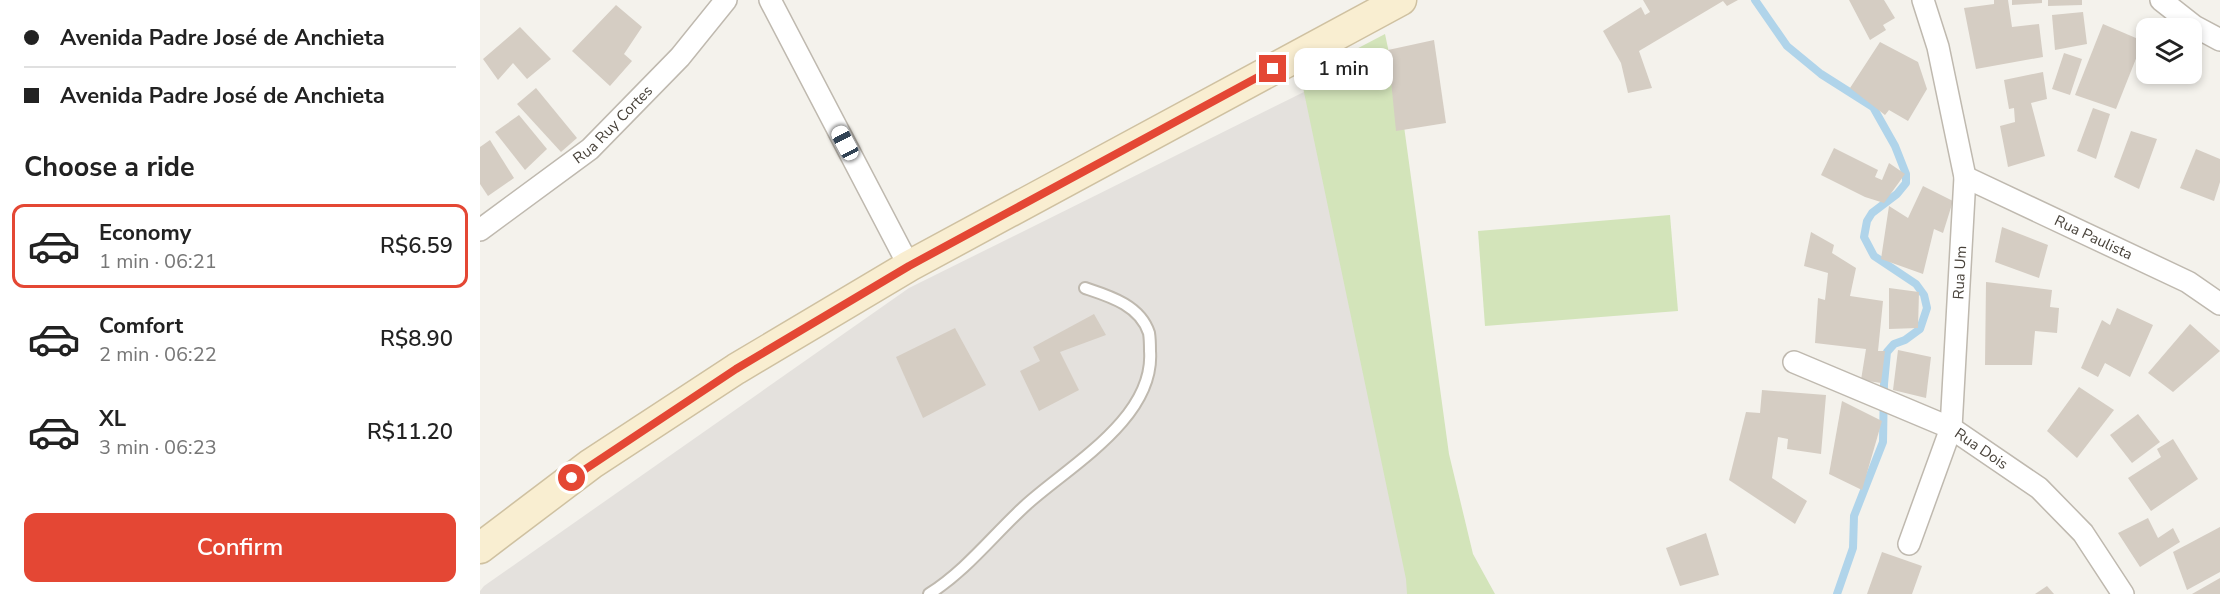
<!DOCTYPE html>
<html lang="en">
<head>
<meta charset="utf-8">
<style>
  :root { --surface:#fff; --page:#f6f6f6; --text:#222; --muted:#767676; --line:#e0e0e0; --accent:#e44734 }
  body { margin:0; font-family:"Nunito Sans",sans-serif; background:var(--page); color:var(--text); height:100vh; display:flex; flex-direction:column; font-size:22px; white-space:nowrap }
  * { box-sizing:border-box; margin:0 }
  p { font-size:20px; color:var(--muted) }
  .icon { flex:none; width:33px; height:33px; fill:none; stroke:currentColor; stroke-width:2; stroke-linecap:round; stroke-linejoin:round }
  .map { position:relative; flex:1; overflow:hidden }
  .panel { display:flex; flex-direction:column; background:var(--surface); width:480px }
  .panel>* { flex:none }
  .guide { display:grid; align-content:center; height:132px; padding:0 24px; background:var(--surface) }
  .fabs { position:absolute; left:1656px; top:18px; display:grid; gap:12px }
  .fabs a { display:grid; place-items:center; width:66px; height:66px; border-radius:12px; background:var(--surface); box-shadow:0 3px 9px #0003; font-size:30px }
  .end { position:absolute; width:27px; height:27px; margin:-14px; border:8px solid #e44734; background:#fff; box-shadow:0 0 0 3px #fff }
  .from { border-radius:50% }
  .bubble { position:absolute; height:42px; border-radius:12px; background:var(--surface); box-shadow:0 3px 9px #0003; font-size:20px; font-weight:600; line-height:42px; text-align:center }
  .car { position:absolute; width:18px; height:36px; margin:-18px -9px; border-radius:8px; box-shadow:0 0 4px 2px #0007; background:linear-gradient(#fff 24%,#345 0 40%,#fff 0 76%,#345 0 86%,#fff 0) }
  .guide b { display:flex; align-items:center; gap:21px; height:57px; font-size:22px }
  .guide b+b { border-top:2px solid var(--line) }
  .guide i { width:15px; height:15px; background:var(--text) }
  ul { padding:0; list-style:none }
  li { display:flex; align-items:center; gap:18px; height:84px; margin:0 12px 9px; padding:0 12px; border:3px solid transparent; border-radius:12px }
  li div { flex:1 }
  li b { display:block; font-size:22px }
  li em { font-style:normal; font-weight:600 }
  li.selected { border-color:var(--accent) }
  li>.icon { width:54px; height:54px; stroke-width:1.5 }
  h2 { padding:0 24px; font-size:27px; line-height:72px }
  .primary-button { display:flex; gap:12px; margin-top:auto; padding:12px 24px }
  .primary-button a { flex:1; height:69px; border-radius:12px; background:var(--accent); color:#fff; font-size:24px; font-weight:600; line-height:69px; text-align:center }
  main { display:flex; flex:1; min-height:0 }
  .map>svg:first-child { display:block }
  .industrial { fill:#e4e1dd }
  .green { fill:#d3e4ba }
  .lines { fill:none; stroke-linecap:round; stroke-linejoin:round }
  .stream { stroke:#b0d4ea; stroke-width:8 }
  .building { fill:#d5cdc3 }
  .lane-casing { stroke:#bfb9af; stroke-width:14 }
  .street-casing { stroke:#bfb9af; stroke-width:24 }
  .secondary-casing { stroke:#cfc1a1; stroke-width:33 }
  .lane { stroke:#fff; stroke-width:10 }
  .street { stroke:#fff; stroke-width:21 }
  .secondary { stroke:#f9eed1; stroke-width:30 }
  .route { stroke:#e44734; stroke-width:8 }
  .labels { text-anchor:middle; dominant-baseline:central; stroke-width:6; stroke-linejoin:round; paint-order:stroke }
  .street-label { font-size:15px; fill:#48423a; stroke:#fff }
</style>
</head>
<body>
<main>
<section class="panel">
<div class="guide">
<b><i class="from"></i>Avenida Padre José de Anchieta</b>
<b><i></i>Avenida Padre José de Anchieta</b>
</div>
<h2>Choose a ride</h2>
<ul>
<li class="selected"><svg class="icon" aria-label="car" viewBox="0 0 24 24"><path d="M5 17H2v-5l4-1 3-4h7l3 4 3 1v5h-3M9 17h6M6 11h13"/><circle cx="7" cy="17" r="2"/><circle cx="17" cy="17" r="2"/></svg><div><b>Economy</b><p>1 min · 06:21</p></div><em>R$6.59</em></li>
<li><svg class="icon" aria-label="car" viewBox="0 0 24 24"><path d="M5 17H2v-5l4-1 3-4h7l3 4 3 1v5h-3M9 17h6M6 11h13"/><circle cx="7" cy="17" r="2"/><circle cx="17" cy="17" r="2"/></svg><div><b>Comfort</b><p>2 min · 06:22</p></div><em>R$8.90</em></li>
<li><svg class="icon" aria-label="car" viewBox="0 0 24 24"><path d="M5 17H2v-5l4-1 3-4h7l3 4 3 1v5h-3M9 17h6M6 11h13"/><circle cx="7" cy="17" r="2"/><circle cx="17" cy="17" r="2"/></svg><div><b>XL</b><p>3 min · 06:23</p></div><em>R$11.20</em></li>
</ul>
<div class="primary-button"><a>Confirm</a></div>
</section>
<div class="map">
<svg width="1740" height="594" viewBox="0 0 1740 594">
  <rect width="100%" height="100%" fill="#f4f2ec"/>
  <polygon class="industrial" points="830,89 936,594 0,594 0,591 4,586 429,288"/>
  <g class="green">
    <polygon points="905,34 923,119 969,454 993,554 1015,594 927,594 926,579 821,78"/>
    <polygon points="1190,215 1198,311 1005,326 998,231"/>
  </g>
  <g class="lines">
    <polyline class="stream" points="1275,0 1307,46 1341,74 1393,107 1415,146 1426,174 1426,183 1417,194 1392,213 1387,221 1384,237 1394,256 1436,284 1444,295 1447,308 1440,329 1425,340 1414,344 1407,352 1404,384 1403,442 1374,516 1373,548 1357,594"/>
  </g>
  <g class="building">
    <polygon points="1163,0 1258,0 1247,6 1243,1 1159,51 1172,88 1148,93 1141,63 1123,31 1161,7 1165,15 1170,12"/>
    <polygon points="1369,0 1404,0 1415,18 1403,25 1406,30 1390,40"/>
    <polygon points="1514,0 1528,0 1532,27 1559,24 1563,57 1496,69 1484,8 1514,4"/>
    <polygon points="1532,0 1562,0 1562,3 1532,5"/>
    <polygon points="1568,0 1602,0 1602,5 1568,6"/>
    <polygon points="136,5 162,27 144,54 152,61 130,86 92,51"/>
    <polygon points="1603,12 1607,44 1575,50 1572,15"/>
    <polygon points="1623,24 1663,41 1636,109 1595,95"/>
    <polygon points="40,27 71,59 47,79 33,63 18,80 3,59"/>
    <polygon points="954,40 966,123 916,131 908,50"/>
    <polygon points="1400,42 1438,62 1447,89 1428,121 1409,110 1405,115 1370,88"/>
    <polygon points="1584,53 1602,59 1590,95 1572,89"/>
    <polygon points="1563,72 1567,99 1551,103 1565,156 1528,167 1520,126 1535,122 1534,108 1529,109 1524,80"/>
    <polygon points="56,88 97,138 81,152 37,104"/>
    <polygon points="1613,108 1630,114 1616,159 1597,151"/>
    <polygon points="39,115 67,149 45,170 15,132"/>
    <polygon points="1651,131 1677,139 1659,189 1634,177"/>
    <polygon points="10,140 34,178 8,196 0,184 0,147"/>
    <polygon points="1354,148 1398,170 1395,177 1402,180 1409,163 1425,174 1404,203 1385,197 1341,175"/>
    <polygon points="1716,149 1740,159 1740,182 1734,201 1700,188"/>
    <polygon points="1443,186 1473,201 1463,233 1454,229 1443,274 1401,259 1409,206 1428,218"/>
    <polygon points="1522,227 1568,245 1559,278 1515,262"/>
    <polygon points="1331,232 1354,245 1352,253 1376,268 1370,296 1403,301 1398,351 1405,351 1401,383 1381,380 1386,349 1335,343 1338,298 1345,300 1348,273 1324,266"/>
    <polygon points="1506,282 1572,290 1570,307 1579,308 1577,333 1555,331 1552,365 1505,365"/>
    <polygon points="1409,288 1439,292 1438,328 1409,329"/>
    <polygon points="1637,308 1673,325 1650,377 1625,363 1618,377 1601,368 1622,320 1630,325"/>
    <polygon points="614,314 626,335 580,352 599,390 559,411 540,371 560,361 553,347"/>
    <polygon points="1710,324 1740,351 1693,392 1668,373"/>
    <polygon points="475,328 506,385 443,418 416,357"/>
    <polygon points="1418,350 1451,357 1446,398 1413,390"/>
    <polygon points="1599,387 1634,410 1597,458 1567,431"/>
    <polygon points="1282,390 1346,395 1341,454 1307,449 1308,439 1298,437 1292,478 1327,501 1315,524 1249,480 1266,412 1280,413"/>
    <polygon points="1362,401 1402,421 1382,490 1349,474"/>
    <polygon points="1658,414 1680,442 1652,463 1630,435"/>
    <polygon points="1693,439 1718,479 1671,511 1648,478 1681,457 1677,449"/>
    <polygon points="1668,518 1678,538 1693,528 1700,542 1660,567 1638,533"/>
    <polygon points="1740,527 1740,572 1707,590 1693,552"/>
    <polygon points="1226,533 1239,575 1200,586 1186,548"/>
    <polygon points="1402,552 1442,566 1432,594 1387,594"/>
    <polygon points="1740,578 1740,594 1712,594"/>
    <polygon points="1567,586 1574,594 1555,594"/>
  </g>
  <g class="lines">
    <defs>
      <path id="lane" d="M 449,594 C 487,570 514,534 546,505 C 589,466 675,418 670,351 C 670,346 670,339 669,333 C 660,305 629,296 605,288"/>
      <g id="street">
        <polyline points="290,0 429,266"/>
        <polyline points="1681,0 1714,26 1740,40"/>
        <path id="s1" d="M 1485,177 L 1708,282 L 1740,304"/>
        <path id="s2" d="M 0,230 L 110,149 L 200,57 L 246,0"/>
        <path id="s3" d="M 1314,362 L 1471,428 L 1559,488 L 1603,533 L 1643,594"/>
        <path id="s4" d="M 1429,544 L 1471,428 L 1485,177 L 1458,47 L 1443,0"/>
      </g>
      <polyline id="secondary" points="0,548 111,464 256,369 429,266 921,0"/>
    </defs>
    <use href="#lane" class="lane-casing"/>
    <use href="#street" class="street-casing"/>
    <use href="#secondary" class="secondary-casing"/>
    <use href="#lane" class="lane"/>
    <use href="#street" class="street"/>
    <use href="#secondary" class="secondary"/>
  </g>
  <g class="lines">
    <polyline class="route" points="92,478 256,369 429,266 793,69"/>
  </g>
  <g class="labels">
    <g class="street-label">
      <text stroke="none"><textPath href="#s2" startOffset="170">Rua Ruy Cortes</textPath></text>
      <text stroke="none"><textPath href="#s1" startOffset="142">Rua Paulista</textPath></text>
      <text stroke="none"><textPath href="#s4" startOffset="279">Rua Um</textPath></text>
      <text stroke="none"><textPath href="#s3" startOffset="207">Rua Dois</textPath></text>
    </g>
  </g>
</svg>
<div class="fabs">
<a><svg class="icon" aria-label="layers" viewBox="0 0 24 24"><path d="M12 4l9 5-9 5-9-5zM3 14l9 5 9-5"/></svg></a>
</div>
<i class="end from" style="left:92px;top:478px"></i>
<i class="end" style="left:793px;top:69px"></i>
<div class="bubble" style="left:814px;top:48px;width:99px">1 min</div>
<i class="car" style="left:365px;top:143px;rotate:332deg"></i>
</div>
</main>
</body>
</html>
